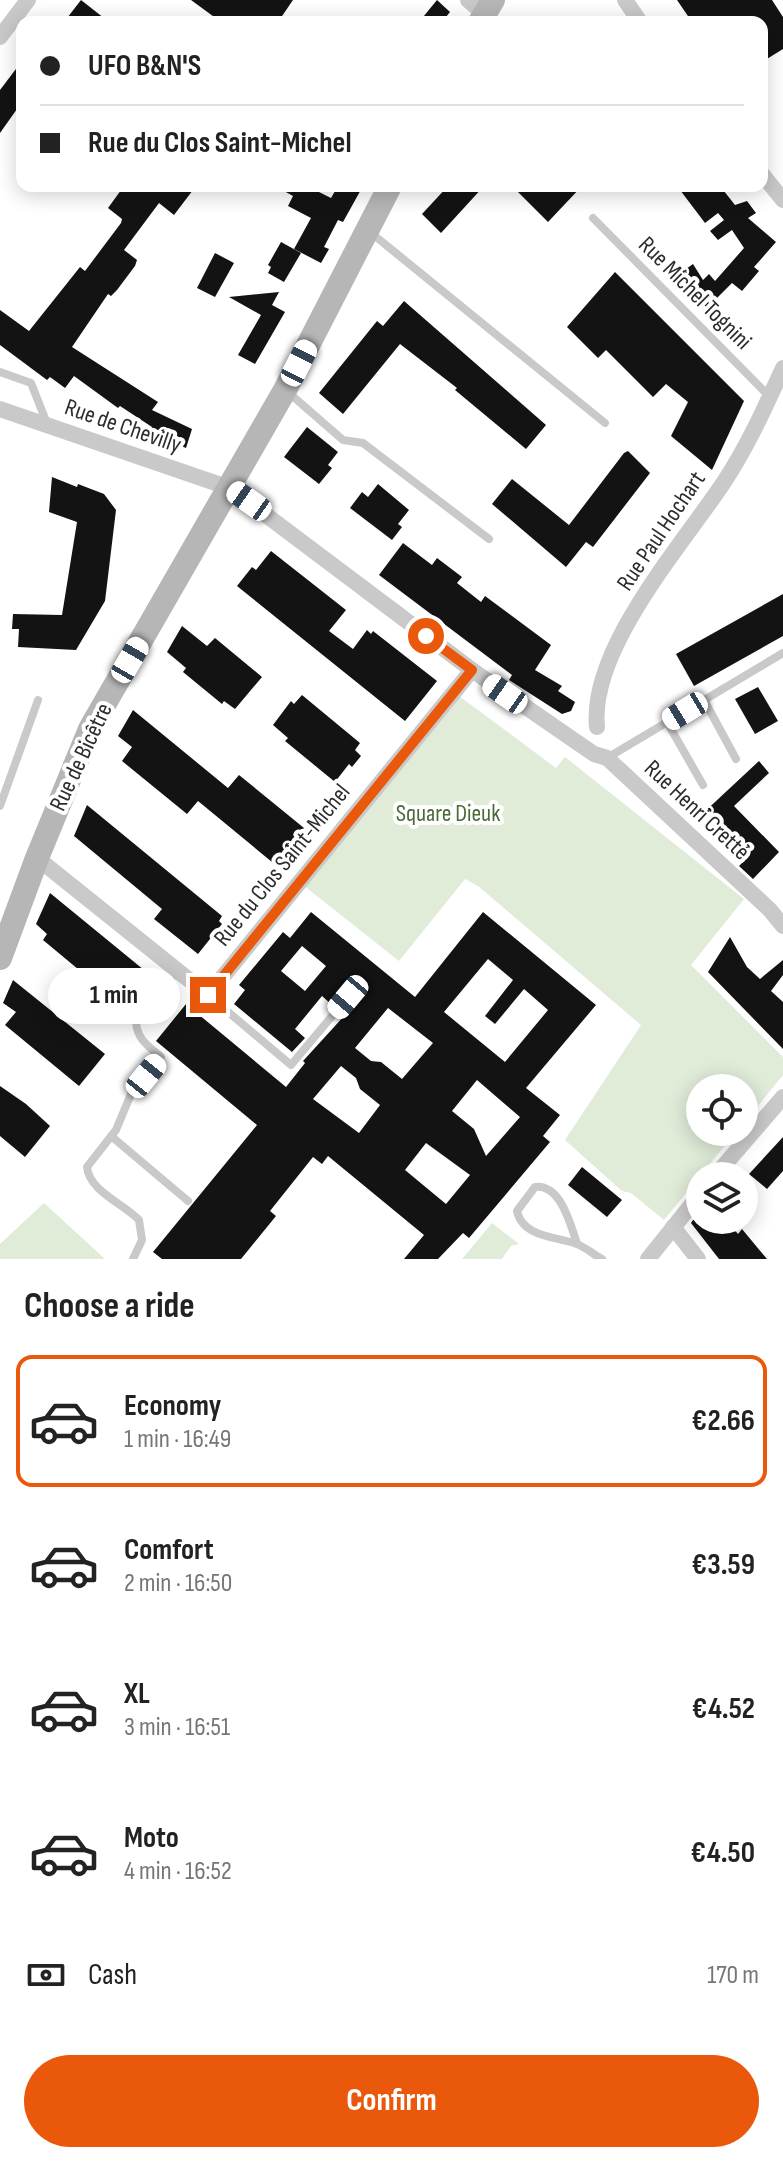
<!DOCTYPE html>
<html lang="en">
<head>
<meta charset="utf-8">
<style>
  :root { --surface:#fff; --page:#f6f6f6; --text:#222; --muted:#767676; --line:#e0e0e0; --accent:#ea580c }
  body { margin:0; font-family:"Sofia Sans Condensed",sans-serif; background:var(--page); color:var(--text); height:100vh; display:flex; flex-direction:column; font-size:30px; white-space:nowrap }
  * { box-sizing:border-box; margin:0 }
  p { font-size:26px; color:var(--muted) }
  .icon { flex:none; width:44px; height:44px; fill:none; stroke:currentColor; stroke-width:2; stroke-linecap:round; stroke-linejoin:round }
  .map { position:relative; height:1259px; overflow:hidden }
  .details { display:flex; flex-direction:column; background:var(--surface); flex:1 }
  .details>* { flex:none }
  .banner { position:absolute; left:16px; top:16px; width:752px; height:176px; border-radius:16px; box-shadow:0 4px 20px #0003; display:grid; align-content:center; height:176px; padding:0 24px; background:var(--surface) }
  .buttons { position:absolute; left:686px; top:1074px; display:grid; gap:16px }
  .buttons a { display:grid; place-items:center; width:72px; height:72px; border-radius:50%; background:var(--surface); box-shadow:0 4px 20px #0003; font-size:40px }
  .end { position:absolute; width:36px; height:36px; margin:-18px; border:10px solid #ea580c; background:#fff; box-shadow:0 0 0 4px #fff }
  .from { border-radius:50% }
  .bubble { position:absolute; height:56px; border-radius:28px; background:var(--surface); box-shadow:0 4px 20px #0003; font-size:26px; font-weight:700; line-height:56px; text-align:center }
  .car { position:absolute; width:24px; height:48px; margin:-24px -12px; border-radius:10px; box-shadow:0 0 6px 2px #0007; background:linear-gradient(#fff 24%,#345 0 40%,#fff 0 76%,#345 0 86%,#fff 0) }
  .banner b { display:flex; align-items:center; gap:28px; height:76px; font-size:30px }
  .banner b+b { border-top:2px solid var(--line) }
  .banner i { width:20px; height:20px; background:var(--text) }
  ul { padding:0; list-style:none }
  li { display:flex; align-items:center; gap:24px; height:132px; margin:0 16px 12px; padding:0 8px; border:4px solid transparent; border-radius:16px }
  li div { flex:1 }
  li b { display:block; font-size:30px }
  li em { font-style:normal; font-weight:700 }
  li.current { border-color:var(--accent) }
  li>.icon { width:72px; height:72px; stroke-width:1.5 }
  h2 { padding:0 24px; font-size:36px; line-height:96px }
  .pay { display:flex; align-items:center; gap:20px; height:88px; padding:0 24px; font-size:30px }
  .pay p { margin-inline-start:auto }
  .primary-button { display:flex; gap:16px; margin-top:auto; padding:16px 24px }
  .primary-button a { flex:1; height:92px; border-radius:48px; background:var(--accent); color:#fff; font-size:32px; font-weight:700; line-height:92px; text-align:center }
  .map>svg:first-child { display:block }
  .green { fill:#e0ebd8 }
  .building { fill:#131313; fill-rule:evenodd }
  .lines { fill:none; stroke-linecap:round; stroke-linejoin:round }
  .lane { stroke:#c9c9c9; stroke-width:8 }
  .street { stroke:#c9c9c9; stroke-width:16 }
  .secondary { stroke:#b6b6b6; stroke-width:24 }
  .route { stroke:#ea580c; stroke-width:10 }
  .labels { text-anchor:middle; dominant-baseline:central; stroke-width:8; stroke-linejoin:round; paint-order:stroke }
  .street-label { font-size:24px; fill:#2c2c2c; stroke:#fff }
  .park-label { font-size:24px; fill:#4b6937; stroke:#fff }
</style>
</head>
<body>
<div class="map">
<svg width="783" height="1259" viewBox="0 0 783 1259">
  <rect width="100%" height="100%" fill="#fff"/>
  <g class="green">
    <polygon points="459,696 556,768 565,757 744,899 691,965 783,1057 783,1075 744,1123 744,1088 700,1088 700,1132 736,1132 664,1220 631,1193 622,1191 565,1140 641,1025 478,886 465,879 399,961 303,885"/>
    <polygon points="44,1203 105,1259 0,1259 0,1244"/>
    <polygon points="492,1223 519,1244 511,1246 502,1259 462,1259"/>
  </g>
  <g class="building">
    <polygon points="81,0 109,22 64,22"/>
    <polygon points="191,0 293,0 278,22 221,22"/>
    <polygon points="437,0 450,12 442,22 419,22"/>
    <polygon points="677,0 772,0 783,17 783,49 762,62 762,22 692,22"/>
    <polygon points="22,61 22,102 0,133 0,90"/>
    <polygon points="124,186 196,186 174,215 159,203 124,250 137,260 135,266 117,290 111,296 108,294 72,347 158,402 152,410 192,429 186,448 149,432 152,427 120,406 118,408 74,376 65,388 50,377 47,380 0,345 0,310 29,331 80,267 85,271 121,223 122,219 108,208"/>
    <polygon points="275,186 307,186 331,198 338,186 363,186 343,222 338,220 324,247 329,249 321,263 294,249 311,218 288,206 293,196"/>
    <polygon points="448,186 484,186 441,233 422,214"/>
    <polygon points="512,186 582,186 548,222"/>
    <polygon points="677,186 720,186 735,205 747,201 756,213 748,218 776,242 754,267 759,271 742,291 732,283 707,308 676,276 693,264 703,280 709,274 715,281 744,248 732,230 718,240 710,231 724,220 718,213 705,223"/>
    <polygon points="281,242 301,253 284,282 268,273 271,267 268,265"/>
    <polygon points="215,253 234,263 215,297 197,288"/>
    <polygon points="615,272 744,401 712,470 671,436 688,402 666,384 653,397 606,350 598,358 567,327"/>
    <polygon points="279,292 272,305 285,312 255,364 238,355 261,315 229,297"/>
    <polygon points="404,301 546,425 526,449 455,390 457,388 400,344 343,414 319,393 377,321 383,326"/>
    <polygon points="307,427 338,452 328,465 332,468 319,484 284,457"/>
    <polygon points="628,451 650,473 593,547 586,542 566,567 492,504 512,479 569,525 624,453"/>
    <polygon points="52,477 77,487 78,484 104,494 116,510 105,601 76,650 18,647 19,629 12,629 13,614 62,615 77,522 49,512"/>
    <polygon points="378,484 409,510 398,524 402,527 392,540 350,508 362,492 368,497"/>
    <polygon points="403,543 432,565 437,558 462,577 457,583 481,602 485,596 551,645 535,670 562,686 558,691 575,702 571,711 562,714 509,680 512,675 379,575"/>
    <polygon points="271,551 346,610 329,631 353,649 367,630 371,634 373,631 437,681 405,721 237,586 252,567 256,570"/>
    <polygon points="783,594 783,636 694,686 676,654"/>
    <polygon points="182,626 207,646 215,638 262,677 235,709 224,701 222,704 183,672 186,668 167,652"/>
    <polygon points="758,687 778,721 755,734 735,699"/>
    <polygon points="302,695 360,743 355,750 361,756 352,767 349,764 335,782 285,741 288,738 273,725 291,701 294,704"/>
    <polygon points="133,710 228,788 239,775 304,828 287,848 290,851 278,867 198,801 187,814 122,761 132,747 118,736"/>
    <polygon points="759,761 769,773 734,806 779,852 753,879 739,866 744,861 700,816"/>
    <polygon points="87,805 222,916 219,921 222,924 198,954 154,919 162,909 74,836"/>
    <polygon points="50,893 155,979 134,1005 131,1002 126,1009 43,940 47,934 36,924"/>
    <path d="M 311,912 L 415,997 L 483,912 L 596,1005 L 526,1088 L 560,1115 L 543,1136 L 550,1142 L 469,1238 L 463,1233 L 438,1259 L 404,1259 L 424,1235 L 328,1156 L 322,1164 L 313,1157 L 270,1211 L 276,1216 L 241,1259 L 162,1259 L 153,1252 L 257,1125 L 156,1041 L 186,1004 L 286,1087 L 305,1063 L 303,1061 L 345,1015 L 343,1014 L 355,999 L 354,994 L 350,990 L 345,991 L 332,1005 L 322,996 L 295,1029 L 305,1038 L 292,1052 L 234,1004 L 245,990 L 239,985 L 283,932 L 290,938 ZM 302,946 L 326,966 L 305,991 L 281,971 ZM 488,959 L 513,980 L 485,1016 L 495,1024 L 524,989 L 548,1010 L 505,1062 L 444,1012 ZM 388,1008 L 433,1043 L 402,1079 L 381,1062 L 371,1061 L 355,1048 ZM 341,1066 L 356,1078 L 360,1089 L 380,1105 L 359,1133 L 313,1099 ZM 477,1080 L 520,1117 L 486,1156 L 474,1129 L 452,1111 ZM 426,1143 L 470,1175 L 446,1204 L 405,1170 Z"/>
    <polygon points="730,937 747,967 760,979 783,960 783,975 771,991 783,1002 783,1049 708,972"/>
    <polygon points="13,980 105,1054 79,1086 5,1025 16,1012 3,1003"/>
    <polygon points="0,1086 26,1104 50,1126 25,1157 0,1136"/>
    <polygon points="783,1137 783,1171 767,1189 749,1174"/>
    <polygon points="582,1167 622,1200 607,1217 568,1185"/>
    <polygon points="693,1220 726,1220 738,1234 742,1229 767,1259 719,1259 691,1223"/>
  </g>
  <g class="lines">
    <g class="lane">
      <polyline points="593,218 769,396"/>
      <polyline points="370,232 605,423"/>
      <polyline points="0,372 31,383 48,426"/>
      <polyline points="289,393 343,440 363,443 489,539"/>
      <polyline points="704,700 736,759"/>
      <polyline points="667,722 703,785"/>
      <polyline points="607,758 783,653"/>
      <polyline points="0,806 38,700"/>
      <polyline points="208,995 291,1065 348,997"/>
      <polyline points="111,1136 188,1201"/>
      <path d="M 577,1243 C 570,1224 561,1184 535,1187 L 517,1211 C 522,1236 554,1237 574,1243 C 584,1246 593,1254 602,1259"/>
      <path d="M 133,1259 L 142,1240 L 139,1220 C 124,1204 89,1191 87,1167 L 116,1130 L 131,1094 L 161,1057 C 148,1046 137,1039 136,1022 L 177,971"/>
    </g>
    <g class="street">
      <polyline points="468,0 484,14"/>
      <polyline points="625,0 640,22"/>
      <polyline points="0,37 28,0"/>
      <polyline points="762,174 783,200"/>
      <polyline points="0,409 230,488 472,670 594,754 607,758 770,910 783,926"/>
      <path d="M 597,727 C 589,649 683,544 724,482 C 748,446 765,407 783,368"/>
      <polyline points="37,858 208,995 472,670"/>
      <polyline points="715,1176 783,1097"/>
      <polyline points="673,1227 698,1259"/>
      <polyline points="648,1259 700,1194"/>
    </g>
    <g class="secondary">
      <polyline points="480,22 493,0"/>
      <polyline points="0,958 37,858 90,729 285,390 390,186"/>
    </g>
  </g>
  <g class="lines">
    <polyline class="route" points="208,995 472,670 426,636"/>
  </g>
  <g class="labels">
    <g class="street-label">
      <text transform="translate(695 293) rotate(45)">Rue Michel Tognini</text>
      <text transform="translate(123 426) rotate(19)">Rue de Chevilly</text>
      <text transform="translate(661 531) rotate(-56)">Rue Paul Hochart</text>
      <text transform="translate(81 757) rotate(-65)">Rue de Bicêtre</text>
      <text transform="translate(697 810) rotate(43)">Rue Henri Cretté</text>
      <text transform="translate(282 865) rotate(-51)">Rue du Clos Saint-Michel</text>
    </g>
    <g class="park-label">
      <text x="448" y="813">Square Dieuk</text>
    </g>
  </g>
</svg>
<div class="buttons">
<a><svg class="icon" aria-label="locate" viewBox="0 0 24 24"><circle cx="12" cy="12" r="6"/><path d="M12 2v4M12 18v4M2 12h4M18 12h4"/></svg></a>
<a><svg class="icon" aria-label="layers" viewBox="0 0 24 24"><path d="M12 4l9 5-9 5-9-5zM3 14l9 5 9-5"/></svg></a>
</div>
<i class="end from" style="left:426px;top:636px"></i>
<i class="end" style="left:208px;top:995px"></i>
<div class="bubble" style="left:48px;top:968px;width:132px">1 min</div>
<i class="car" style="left:299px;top:363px;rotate:27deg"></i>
<i class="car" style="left:249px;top:501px;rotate:305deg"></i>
<i class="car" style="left:130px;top:660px;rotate:30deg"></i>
<i class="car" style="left:505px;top:694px;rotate:305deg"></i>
<i class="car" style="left:685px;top:711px;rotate:239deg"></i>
<i class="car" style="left:348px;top:997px;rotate:220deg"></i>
<i class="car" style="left:146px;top:1076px;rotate:39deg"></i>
<div class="banner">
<b><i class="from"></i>UFO B&amp;N'S</b>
<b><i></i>Rue du Clos Saint-Michel</b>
</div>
</div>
<section class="details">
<h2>Choose a ride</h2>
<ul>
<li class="current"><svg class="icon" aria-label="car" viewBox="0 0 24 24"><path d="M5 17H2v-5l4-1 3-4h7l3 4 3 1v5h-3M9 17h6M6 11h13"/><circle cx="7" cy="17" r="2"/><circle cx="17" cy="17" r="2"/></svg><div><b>Economy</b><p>1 min · 16:49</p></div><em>€2.66</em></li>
<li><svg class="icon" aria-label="car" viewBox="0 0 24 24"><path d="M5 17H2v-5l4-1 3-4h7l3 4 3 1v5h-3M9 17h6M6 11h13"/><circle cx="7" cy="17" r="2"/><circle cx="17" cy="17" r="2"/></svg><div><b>Comfort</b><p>2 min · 16:50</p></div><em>€3.59</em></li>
<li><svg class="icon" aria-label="car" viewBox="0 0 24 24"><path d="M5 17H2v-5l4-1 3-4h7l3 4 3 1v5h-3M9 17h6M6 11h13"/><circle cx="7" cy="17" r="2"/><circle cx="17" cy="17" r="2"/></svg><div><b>XL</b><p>3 min · 16:51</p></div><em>€4.52</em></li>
<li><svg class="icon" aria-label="car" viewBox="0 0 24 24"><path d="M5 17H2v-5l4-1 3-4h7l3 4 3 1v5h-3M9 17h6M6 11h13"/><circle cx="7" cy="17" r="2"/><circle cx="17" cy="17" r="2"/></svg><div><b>Moto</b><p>4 min · 16:52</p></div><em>€4.50</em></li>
</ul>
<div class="pay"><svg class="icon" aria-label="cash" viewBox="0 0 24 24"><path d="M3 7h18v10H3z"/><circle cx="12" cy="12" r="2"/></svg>Cash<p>170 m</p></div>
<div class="primary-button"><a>Confirm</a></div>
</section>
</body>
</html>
